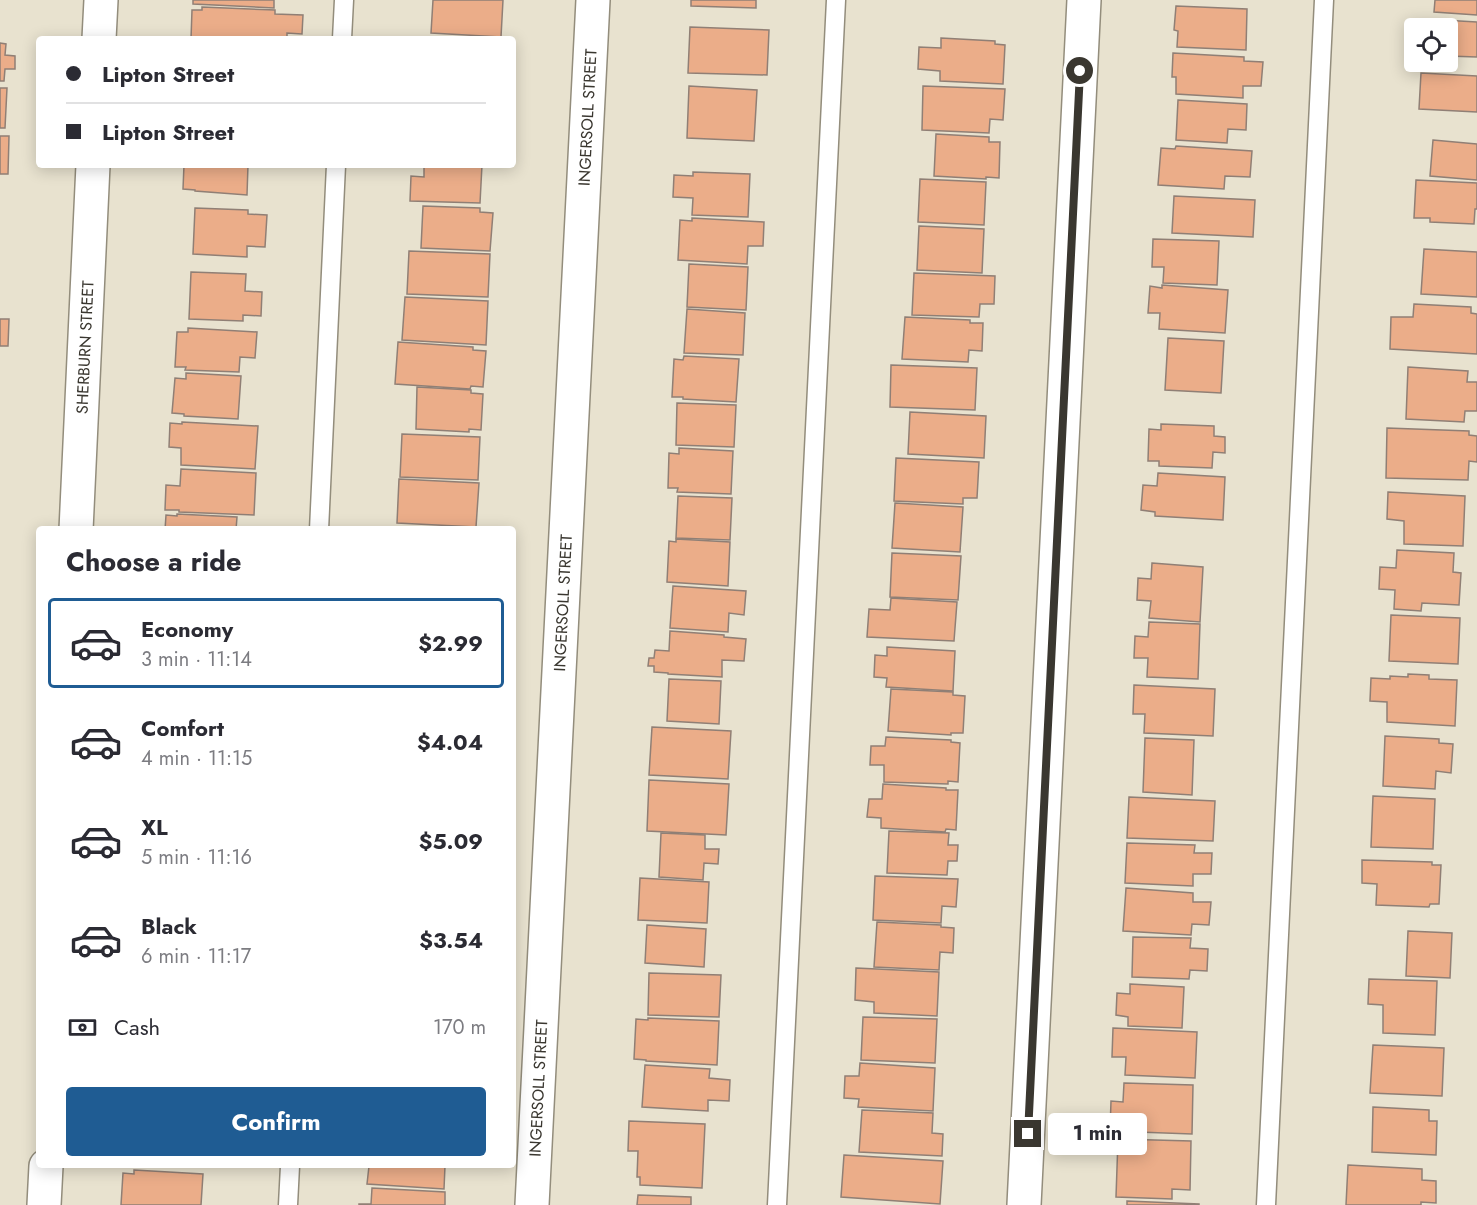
<!DOCTYPE html>
<html lang="en">
<head>
<meta charset="utf-8">
<style>
  :root { --surface:#fff; --page:#f7f7f7; --text:#2b2b33; --muted:#7c7c81; --line:#e1e1e2; --accent:#1f5c93 }
  body { margin:0; font-family:Jost,sans-serif; background:var(--page); color:var(--text); height:100vh; display:flex; flex-direction:column; font-size:22px; white-space:nowrap }
  * { box-sizing:border-box; margin:0 }
  p { font-size:20px; color:var(--muted) }
  .icon { flex:none; width:33px; height:33px; fill:none; stroke:currentColor; stroke-width:2; stroke-linecap:round; stroke-linejoin:round }
  .map { position:relative; flex:1; overflow:hidden }
  .side { position:absolute; left:36px; top:526px; width:480px; height:642px; display:flex; flex-direction:column; background:var(--surface); border-radius:6px; box-shadow:0 3px 15px #0003 }
  .side>* { flex:none }
  .hud { position:absolute; left:36px; top:36px; width:480px; height:132px; border-radius:6px; box-shadow:0 3px 15px #0003; display:grid; align-content:center; height:132px; padding:0 30px; background:var(--surface) }
  .tools { position:absolute; left:1404px; top:18px; display:grid; gap:12px }
  .tools a { display:grid; place-items:center; width:54px; height:54px; border-radius:6px; background:var(--surface); box-shadow:0 3px 15px #0003; font-size:30px }
  .end { position:absolute; width:27px; height:27px; margin:-14px; border:8px solid #3a3730; background:#fff; box-shadow:0 0 0 3px #fff }
  .from { border-radius:50% }
  .bubble { position:absolute; height:42px; border-radius:6px; background:var(--surface); box-shadow:0 3px 15px #0003; font-size:20px; font-weight:700; line-height:42px; text-align:center }
  .hud b { display:flex; align-items:center; gap:21px; height:57px; font-size:22px }
  .hud b+b { border-top:2px solid var(--line) }
  .hud i { width:15px; height:15px; background:var(--text) }
  ul { padding:0; list-style:none }
  li { display:flex; align-items:center; gap:18px; height:90px; margin:0 12px 9px; padding:0 18px; border:3px solid transparent; border-radius:6px }
  li div { flex:1 }
  li b { display:block; font-size:22px }
  li em { font-style:normal; font-weight:700 }
  li.on { border-color:var(--accent) }
  li>.icon { width:54px; height:54px; stroke-width:1.5 }
  h2 { padding:0 30px; font-size:27px; line-height:72px }
  .pay { display:flex; align-items:center; gap:15px; height:66px; padding:0 30px; font-size:22px }
  .pay p { margin-inline-start:auto }
  .action { display:flex; gap:12px; margin-top:auto; padding:12px 30px }
  .action a { flex:1; height:69px; border-radius:6px; background:var(--accent); color:#fff; font-size:24px; font-weight:700; line-height:69px; text-align:center }
  .map>svg:first-child { display:block }
  .building { fill:#ebad89; stroke:#907f75; stroke-width:1.5 }
  .lines { fill:none; stroke-linecap:round; stroke-linejoin:round }
  .lane-casing { stroke:#938d7c; stroke-width:21 }
  .street-casing { stroke:#938d7c; stroke-width:36 }
  .lane { stroke:#fff; stroke-width:18 }
  .street { stroke:#fff; stroke-width:33 }
  .route { stroke:#3a3730; stroke-width:8 }
  .labels { text-anchor:middle; dominant-baseline:central; stroke-width:4.5; stroke-linejoin:round; paint-order:stroke }
  .street-label { font-size:16px; fill:#3a3730; stroke:#fff }
</style>
</head>
<body>
<div class="map">
<svg width="1477" height="1205" viewBox="0 0 1477 1205">
  <rect width="100%" height="100%" fill="#e8e2cf"/>
  <g class="building">
    <polygon points="193,0 274,0 274,8 193,4"/>
    <polygon points="433,0 503,0 501,37 431,33"/>
    <polygon points="691,0 756,0 756,8 691,6"/>
    <polygon points="1435,0 1477,0 1477,15 1434,12"/>
    <polygon points="1176,6 1247,9 1246,50 1177,47 1178,31 1174,30"/>
    <polygon points="202,7 275,10 275,14 303,15 302,34 287,33 287,39 191,39 192,10 202,10"/>
    <polygon points="1425,19 1477,22 1477,57 1448,56 1448,28 1424,28"/>
    <polygon points="690,27 769,30 767,75 688,73"/>
    <polygon points="941,38 995,41 995,44 1005,45 1003,84 940,81 940,71 918,69 919,47 941,48"/>
    <polygon points="0,43 6,44 5,55 15,56 15,69 5,69 4,81 0,81"/>
    <polygon points="1173,53 1244,57 1244,61 1263,62 1261,86 1243,86 1243,98 1176,94 1176,77 1172,77"/>
    <polygon points="1421,73 1477,76 1477,112 1419,109"/>
    <polygon points="689,86 757,90 754,141 687,138"/>
    <polygon points="923,86 1005,89 1003,120 990,119 989,133 922,130"/>
    <polygon points="0,88 7,88 5,128 0,128"/>
    <polygon points="1178,100 1247,104 1246,130 1228,129 1227,143 1176,140"/>
    <polygon points="936,134 989,137 989,142 1000,142 999,178 986,177 986,179 934,176"/>
    <polygon points="0,136 9,136 8,174 0,174"/>
    <polygon points="1433,140 1477,144 1477,180 1430,176"/>
    <polygon points="1176,146 1252,151 1250,177 1225,176 1224,189 1158,185 1161,148 1175,149"/>
    <polygon points="184,165 248,165 247,195 195,191 195,190 183,189"/>
    <polygon points="424,165 482,165 480,203 410,201 411,176 424,177"/>
    <polygon points="693,172 750,174 748,217 692,215 693,198 673,197 674,175 693,176"/>
    <polygon points="920,179 986,182 984,225 918,222"/>
    <polygon points="1416,180 1477,183 1477,209 1475,209 1474,224 1430,222 1430,218 1414,218"/>
    <polygon points="1174,196 1255,200 1253,237 1172,233"/>
    <polygon points="423,206 480,208 480,212 493,213 490,251 421,248"/>
    <polygon points="195,208 248,210 248,214 267,215 265,247 247,246 247,257 193,254"/>
    <polygon points="692,218 764,222 763,246 748,246 747,264 678,260 680,220 692,221"/>
    <polygon points="919,226 984,229 982,273 917,270"/>
    <polygon points="1153,239 1219,241 1217,285 1163,283 1164,267 1152,267"/>
    <polygon points="1424,249 1477,252 1477,297 1421,294"/>
    <polygon points="409,251 490,254 488,297 407,294"/>
    <polygon points="689,264 748,267 746,310 687,307"/>
    <polygon points="191,272 246,274 245,291 262,292 261,316 243,315 243,321 189,319"/>
    <polygon points="914,273 995,276 994,304 980,304 979,317 912,315"/>
    <polygon points="1162,285 1228,290 1225,333 1159,329 1160,313 1148,313 1150,286 1162,288"/>
    <polygon points="405,297 488,301 486,345 402,340"/>
    <polygon points="1414,304 1471,307 1471,313 1477,314 1477,354 1390,349 1391,317 1413,317"/>
    <polygon points="687,309 745,313 743,355 684,353"/>
    <polygon points="905,317 970,320 970,323 983,323 982,351 969,350 968,362 902,359"/>
    <polygon points="0,319 9,319 8,346 0,346"/>
    <polygon points="188,328 257,332 255,358 240,357 239,372 185,370 186,367 175,367 177,332 188,332"/>
    <polygon points="1168,338 1224,341 1221,393 1165,390"/>
    <polygon points="398,342 473,347 473,350 486,351 483,387 471,386 470,389 395,384"/>
    <polygon points="684,356 739,359 736,402 683,399 683,397 672,397 674,359 683,360"/>
    <polygon points="891,365 977,368 975,410 890,407"/>
    <polygon points="1408,367 1468,371 1467,382 1477,382 1477,411 1465,411 1464,422 1406,419"/>
    <polygon points="186,373 241,376 238,419 184,416 184,414 172,413 175,378 186,379"/>
    <polygon points="417,387 471,390 471,393 483,394 481,430 469,429 469,432 416,429"/>
    <polygon points="677,403 736,405 734,447 676,445"/>
    <polygon points="910,412 986,416 984,458 908,454"/>
    <polygon points="182,422 258,426 255,469 181,465 181,448 169,447 170,423 182,424"/>
    <polygon points="1161,424 1214,426 1214,436 1225,437 1225,453 1213,452 1212,468 1159,466 1159,461 1148,461 1149,429 1161,430"/>
    <polygon points="1387,428 1469,431 1469,435 1477,436 1477,462 1469,461 1468,480 1386,478"/>
    <polygon points="402,434 480,437 478,480 400,477"/>
    <polygon points="679,448 733,451 731,494 677,492 678,488 668,488 669,453 679,454"/>
    <polygon points="896,458 979,462 977,498 963,498 963,504 894,501"/>
    <polygon points="181,469 256,473 254,515 179,512 179,510 165,510 166,485 180,486"/>
    <polygon points="1158,473 1225,477 1223,520 1155,516 1155,512 1141,510 1143,485 1157,486"/>
    <polygon points="399,479 479,483 476,527 397,523"/>
    <polygon points="1388,492 1465,496 1463,546 1404,544 1404,521 1387,519"/>
    <polygon points="678,496 732,498 730,540 676,538"/>
    <polygon points="895,503 963,507 960,552 892,548"/>
    <polygon points="177,514 237,517 236,530 165,530 166,515 177,516"/>
    <polygon points="676,539 730,542 728,586 667,582 669,541 676,542"/>
    <polygon points="1397,550 1454,553 1453,572 1461,573 1459,605 1422,603 1421,611 1394,609 1395,590 1379,589 1380,567 1396,568"/>
    <polygon points="892,553 961,556 958,600 890,597"/>
    <polygon points="1152,563 1203,567 1200,622 1149,618 1151,601 1137,600 1138,578 1151,579"/>
    <polygon points="673,586 746,591 744,615 729,613 728,632 670,628"/>
    <polygon points="891,598 957,602 954,641 867,637 869,609 890,610"/>
    <polygon points="1391,615 1460,618 1458,664 1389,661"/>
    <polygon points="1149,622 1200,624 1198,679 1147,677 1148,658 1134,658 1135,636 1148,637"/>
    <polygon points="670,631 724,635 724,637 746,639 744,661 722,660 722,677 668,674 668,673 654,672 654,666 648,666 649,658 654,658 655,650 669,651"/>
    <polygon points="887,647 955,651 953,691 886,687 887,678 874,677 875,655 887,656"/>
    <polygon points="1408,674 1429,675 1429,679 1457,680 1455,726 1387,722 1387,702 1370,701 1371,678 1390,679 1390,676 1408,677"/>
    <polygon points="669,679 721,681 719,724 667,721"/>
    <polygon points="1134,685 1215,689 1213,736 1144,733 1145,714 1133,714"/>
    <polygon points="891,689 953,692 953,695 965,696 963,733 951,733 951,735 888,731"/>
    <polygon points="652,727 731,731 728,779 649,775"/>
    <polygon points="1385,736 1439,739 1439,743 1453,744 1451,773 1436,771 1435,789 1383,786"/>
    <polygon points="886,737 951,740 951,742 960,743 958,782 948,781 948,784 884,782 884,765 870,765 871,746 885,746"/>
    <polygon points="1145,738 1194,740 1192,795 1143,792"/>
    <polygon points="649,780 729,784 726,835 647,831"/>
    <polygon points="883,784 946,788 946,790 958,790 956,830 946,829 945,832 881,828 881,818 867,817 869,799 882,799"/>
    <polygon points="1373,796 1435,799 1433,849 1371,847"/>
    <polygon points="1129,797 1215,801 1213,841 1127,838"/>
    <polygon points="889,831 949,833 948,845 958,845 957,861 948,861 947,875 887,873"/>
    <polygon points="661,833 705,835 705,849 719,849 718,864 704,863 703,880 659,877"/>
    <polygon points="1127,843 1195,845 1194,853 1212,853 1211,874 1193,874 1193,886 1125,883"/>
    <polygon points="1362,860 1432,862 1432,865 1441,865 1439,904 1430,904 1429,907 1376,905 1377,884 1362,883"/>
    <polygon points="875,876 958,879 956,907 942,906 941,923 873,920"/>
    <polygon points="640,878 709,882 707,923 638,920"/>
    <polygon points="1126,888 1193,893 1193,902 1211,902 1209,925 1192,924 1191,935 1123,931"/>
    <polygon points="877,922 941,925 941,927 954,928 953,953 940,952 939,970 874,967"/>
    <polygon points="647,925 706,929 704,967 645,963"/>
    <polygon points="1408,931 1452,933 1450,978 1406,976"/>
    <polygon points="1133,937 1191,938 1190,948 1208,949 1207,971 1190,970 1189,979 1132,977"/>
    <polygon points="856,968 939,972 937,1016 874,1013 874,1002 855,1000"/>
    <polygon points="649,973 721,975 719,1017 648,1015"/>
    <polygon points="1369,979 1437,981 1435,1035 1383,1033 1383,1005 1368,1004"/>
    <polygon points="1130,984 1184,987 1182,1028 1128,1026 1128,1017 1116,1015 1117,993 1130,994"/>
    <polygon points="863,1017 937,1019 935,1063 861,1060"/>
    <polygon points="648,1018 719,1021 717,1065 646,1061 646,1060 634,1059 636,1019 648,1020"/>
    <polygon points="1113,1028 1197,1032 1195,1078 1125,1075 1126,1057 1112,1057"/>
    <polygon points="1373,1045 1444,1048 1442,1096 1370,1093"/>
    <polygon points="860,1063 935,1068 933,1111 858,1107 859,1099 844,1098 845,1076 859,1076"/>
    <polygon points="645,1065 710,1069 709,1078 730,1080 729,1101 708,1100 708,1111 642,1107"/>
    <polygon points="1124,1083 1193,1085 1192,1134 1110,1131 1111,1101 1123,1102"/>
    <polygon points="1373,1107 1429,1110 1429,1121 1437,1121 1436,1155 1372,1152"/>
    <polygon points="862,1110 933,1113 932,1133 943,1134 942,1156 859,1152"/>
    <polygon points="629,1121 705,1124 702,1188 640,1185 640,1177 637,1177 638,1151 628,1151"/>
    <polygon points="1118,1139 1191,1141 1190,1190 1172,1189 1172,1199 1116,1197"/>
    <polygon points="844,1155 943,1161 940,1204 841,1197"/>
    <polygon points="1348,1165 1422,1169 1422,1180 1436,1181 1436,1203 1421,1202 1421,1205 1346,1205"/>
    <polygon points="369,1166 445,1166 444,1189 367,1184"/>
    <polygon points="134,1170 203,1174 201,1205 121,1205 123,1173 134,1174"/>
    <polygon points="372,1188 445,1192 445,1205 359,1205 359,1204 371,1204"/>
    <polygon points="638,1195 691,1197 691,1205 637,1205"/>
    <polygon points="1127,1201 1199,1204 1199,1205 1127,1205"/>
  </g>
  <g class="lines">
    <defs>
      <g id="lane">
        <polyline points="342,39 344,0"/>
        <polyline points="319,530 336,165"/>
        <polyline points="288,1205 290,1166"/>
        <polyline points="777,1205 836,0"/>
        <polyline points="1266,1205 1324,0"/>
      </g>
      <g id="street">
        <polyline points="99,39 101,0"/>
        <path id="s1" d="M 76,530 L 93,165"/>
        <polyline points="44,1205 46,1166"/>
        <path id="s2" d="M 532,1205 L 593,0"/>
        <polyline points="1024,1205 1084,0"/>
      </g>
    </defs>
    <use href="#lane" class="lane-casing"/>
    <use href="#street" class="street-casing"/>
    <use href="#lane" class="lane"/>
    <use href="#street" class="street"/>
  </g>
  <g class="lines">
    <polyline class="route" points="1028,1134 1080,71"/>
  </g>
  <g class="labels">
    <g class="street-label">
      <text stroke="none"><textPath href="#s2" startOffset="1089">INGERSOLL STREET</textPath></text>
      <text stroke="none"><textPath href="#s1" startOffset="183">SHERBURN STREET</textPath></text>
      <text stroke="none"><textPath href="#s2" startOffset="603">INGERSOLL STREET</textPath></text>
      <text stroke="none"><textPath href="#s2" startOffset="117">INGERSOLL STREET</textPath></text>
    </g>
  </g>
</svg>
<div class="tools">
<a><svg class="icon" aria-label="locate" viewBox="0 0 24 24"><circle cx="12" cy="12" r="6"/><path d="M12 2v4M12 18v4M2 12h4M18 12h4"/></svg></a>
</div>
<i class="end from" style="left:1080px;top:71px"></i>
<i class="end" style="left:1028px;top:1134px"></i>
<div class="bubble" style="left:1048px;top:1113px;width:99px">1 min</div>
<div class="hud">
<b><i class="from"></i>Lipton Street</b>
<b><i></i>Lipton Street</b>
</div>
<section class="side">
<h2>Choose a ride</h2>
<ul>
<li class="on"><svg class="icon" aria-label="car" viewBox="0 0 24 24"><path d="M5 17H2v-5l4-1 3-4h7l3 4 3 1v5h-3M9 17h6M6 11h13"/><circle cx="7" cy="17" r="2"/><circle cx="17" cy="17" r="2"/></svg><div><b>Economy</b><p>3 min · 11:14</p></div><em>$2.99</em></li>
<li><svg class="icon" aria-label="car" viewBox="0 0 24 24"><path d="M5 17H2v-5l4-1 3-4h7l3 4 3 1v5h-3M9 17h6M6 11h13"/><circle cx="7" cy="17" r="2"/><circle cx="17" cy="17" r="2"/></svg><div><b>Comfort</b><p>4 min · 11:15</p></div><em>$4.04</em></li>
<li><svg class="icon" aria-label="car" viewBox="0 0 24 24"><path d="M5 17H2v-5l4-1 3-4h7l3 4 3 1v5h-3M9 17h6M6 11h13"/><circle cx="7" cy="17" r="2"/><circle cx="17" cy="17" r="2"/></svg><div><b>XL</b><p>5 min · 11:16</p></div><em>$5.09</em></li>
<li><svg class="icon" aria-label="car" viewBox="0 0 24 24"><path d="M5 17H2v-5l4-1 3-4h7l3 4 3 1v5h-3M9 17h6M6 11h13"/><circle cx="7" cy="17" r="2"/><circle cx="17" cy="17" r="2"/></svg><div><b>Black</b><p>6 min · 11:17</p></div><em>$3.54</em></li>
</ul>
<div class="pay"><svg class="icon" aria-label="cash" viewBox="0 0 24 24"><path d="M3 7h18v10H3z"/><circle cx="12" cy="12" r="2"/></svg>Cash<p>170 m</p></div>
<div class="action"><a>Confirm</a></div>
</section>
</div>
</body>
</html>
